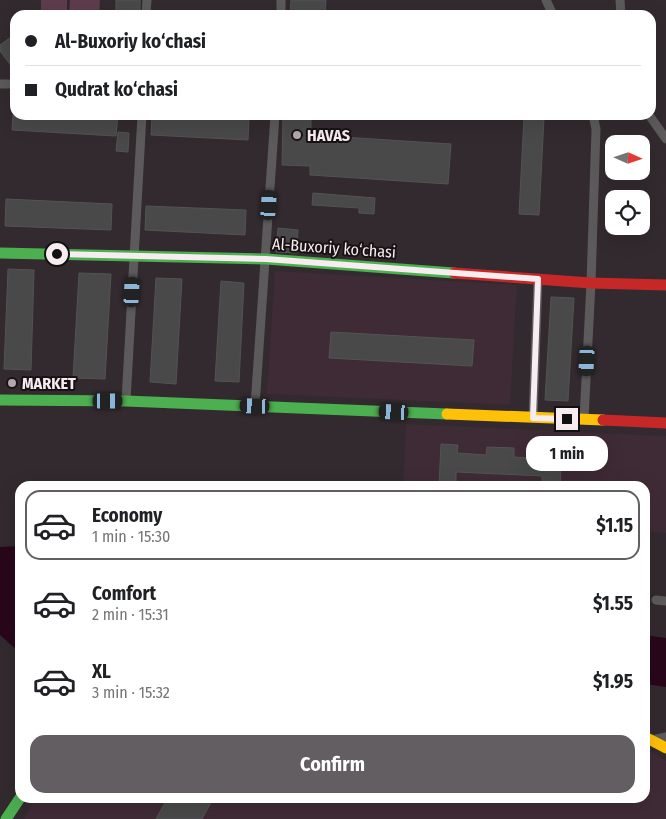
<!DOCTYPE html>
<html lang="en">
<head>
<meta charset="utf-8">
<style>
  :root { --surface:#fff; --page:#f2f2f2; --text:#202124; --muted:#757577; --line:#e0e0e0; --accent:#625e61 }
  body { margin:0; font-family:"Fira Sans Condensed",sans-serif; background:var(--page); color:var(--text); height:100vh; display:flex; flex-direction:column; font-size:19px; white-space:nowrap }
  * { box-sizing:border-box; margin:0 }
  p { font-size:16px; color:var(--muted) }
  .icon { flex:none; width:28px; height:28px; fill:none; stroke:currentColor; stroke-width:2; stroke-linecap:round; stroke-linejoin:round }
  .map { position:relative; flex:1; overflow:hidden }
  .panel { position:absolute; left:15px; top:481px; width:635px; height:322px; display:flex; flex-direction:column; background:var(--surface); border-radius:15px; box-shadow:0 5px 20px #0002 }
  .panel>* { flex:none }
  .top-card { position:absolute; left:10px; top:10px; width:646px; height:110px; border-radius:15px; box-shadow:0 5px 20px #0002; display:grid; align-content:center; height:110px; padding:0 15px; background:var(--surface) }
  .needle { width:32px; rotate:93deg }
  .controls { position:absolute; left:605px; top:135px; display:grid; gap:10px }
  .controls a { display:grid; place-items:center; width:45px; height:45px; border-radius:10px; background:var(--surface); box-shadow:0 5px 20px #0002; font-size:25px }
  .end { position:absolute; width:22px; height:22px; margin:-11px; border:6px solid #f7ecf0; background:#111; box-shadow:0 0 0 2px #111 }
  .from { border-radius:50% }
  .bubble { position:absolute; height:35px; border-radius:15px; background:var(--surface); box-shadow:0 5px 20px #0002; font-size:16px; font-weight:700; line-height:35px; text-align:center }
  .car { position:absolute; width:15px; height:30px; margin:-15px -8px; border-radius:6px; box-shadow:0 0 4px 1px #0007; background:linear-gradient(#222 24%,#8ab4d8 0 40%,#222 0 76%,#8ab4d8 0 86%,#222 0) }
  .top-card b { display:flex; align-items:center; gap:18px; height:48px; font-size:19px }
  .top-card b+b { border-top:1px solid var(--line) }
  .top-card i { width:12px; height:12px; background:var(--text) }
  ul { padding:9px 0 0; list-style:none }
  li { display:flex; align-items:center; gap:15px; height:70px; margin:0 10px 8px; padding:0 5px; border:2px solid transparent; border-radius:15px }
  li div { flex:1 }
  li b { display:block; font-size:19px }
  li em { font-style:normal; font-weight:700 }
  li.current { border-color:var(--accent) }
  li>.icon { width:45px; height:45px; stroke-width:1.5 }
  .button { display:flex; gap:10px; margin-top:auto; padding:10px 15px }
  .button a { flex:1; height:58px; border-radius:15px; background:var(--accent); color:#fff; font-size:20px; font-weight:700; line-height:58px; text-align:center }
  .map>svg:first-child { display:block }
  .built { fill:#3f2b35 }
  .green { fill:#5e3c4d }
  .water { fill:#29071b }
  .building { fill:#49494a; stroke:#545354 }
  .lines { fill:none; stroke-linecap:round; stroke-linejoin:round }
  .street { stroke:#5c5a5b; stroke-width:9 }
  .fast { stroke:#4caf50; stroke-width:11 }
  .slow { stroke:#ffc107; stroke-width:11 }
  .jam { stroke:#c62828; stroke-width:11 }
  .route { stroke:#f7ecf0; stroke-width:6 }
  .poi-dot { fill:#b2a8ac; stroke:#191215; stroke-width:2 }
  .labels { text-anchor:middle; dominant-baseline:central; stroke-width:4; stroke-linejoin:round; paint-order:stroke }
  .poi-label { font-size:16px; font-weight:bold; fill:#f7ecf0; stroke:#191215; text-anchor:start }
  .street-label { font-size:16px; fill:#f7ecf0; stroke:#191215 }
</style>
</head>
<body>
<div class="map">
<svg width="666" height="819" viewBox="0 0 666 819">
  <rect width="100%" height="100%" fill="#322a2e"/>
  <g class="built">
    <polygon points="275,271 517,285 510,405 267,394"/>
    <polygon points="406,424 666,436 666,533 645,532 645,486 403,486"/>
    <polygon points="645,748 666,761 666,819 24,819 35,799 645,799"/>
  </g>
  <g class="green">
    <rect x="41" y="0" width="26" height="15"/>
    <polygon points="70,0 100,0 99,15 69,15"/>
  </g>
  <g class="water">
    <polygon points="20,546 20,653 0,635 0,547"/>
    <polygon points="645,635 666,638 666,687 645,684"/>
  </g>
  <g class="building">
    <rect x="116" y="0" width="24" height="15"/>
    <polygon points="291,0 326,0 325,15 290,15"/>
    <polygon points="15,34 15,71 0,51 0,45"/>
    <polygon points="13,115 118,115 116,136 12,130"/>
    <polygon points="152,115 199,115 249,118 248,140 151,135"/>
    <polygon points="283,115 311,115 311,135 451,144 448,184 310,175 310,166 282,165"/>
    <polygon points="524,117 544,118 539,215 519,214"/>
    <polygon points="118,132 129,133 128,152 116,151"/>
    <polygon points="313,193 375,198 374,214 359,213 359,208 312,205"/>
    <polygon points="6,199 112,204 111,230 5,226"/>
    <polygon points="146,206 246,210 245,235 145,230"/>
    <polygon points="278,228 298,230 297,253 276,252"/>
    <polygon points="8,269 34,270 31,370 4,369"/>
    <polygon points="79,273 111,274 105,379 73,378"/>
    <polygon points="156,278 182,279 176,384 150,382"/>
    <polygon points="221,281 244,283 239,382 215,381"/>
    <polygon points="551,297 574,298 568,401 545,400"/>
    <polygon points="331,332 474,340 472,366 329,358"/>
    <polygon points="441,444 458,445 457,453 486,455 487,447 514,448 514,457 542,459 543,450 562,451 560,486 542,486 542,476 456,472 456,486 439,486"/>
    <polygon points="167,799 213,799 202,819 156,819"/>
  </g>
  <g class="lines">
    <g class="street">
      <polyline points="546,0 553,15"/>
      <polyline points="620,0 621,15"/>
      <polyline points="146,15 147,0"/>
      <polyline points="281,15 281,0"/>
      <polyline points="0,84 15,84"/>
      <polyline points="649,115 666,139"/>
      <polyline points="126,401 142,115"/>
      <polyline points="255,406 275,115"/>
      <polyline points="533,418 538,279"/>
      <polyline points="584,419 591,283 596,129 593,115"/>
      <polyline points="656,600 666,601"/>
      <polyline points="652,740 666,737"/>
    </g>
    <g class="fast">
      <polyline points="0,253 266,259 454,273"/>
      <polyline points="0,400 126,401 447,414"/>
      <polyline points="6,819 20,798"/>
    </g>
    <g class="slow">
      <polyline points="447,414 603,420"/>
      <polyline points="645,737 666,748"/>
    </g>
    <g class="jam">
      <polyline points="454,273 591,283 666,285"/>
      <polyline points="603,420 666,423"/>
    </g>
  </g>
  <g class="lines">
    <polyline class="route" points="57,254 266,259 538,279 533,418 567,419"/>
  </g>
  <g class="poi-dot">
    <circle cx="297" cy="135" r="5"/>
    <circle cx="12" cy="383" r="5"/>
  </g>
  <g class="labels">
    <g class="poi-label">
      <text x="307" y="135">HAVAS</text>
      <text x="22" y="383">MARKET</text>
    </g>
    <g class="street-label">
      <text transform="translate(334 248) rotate(4)">Al-Buxoriy ko‘chasi</text>
    </g>
  </g>
</svg>
<div class="controls">
<a><svg class="needle" viewBox="-14 -14 28 28"><path d="M0-13l5 13h-10z" fill="#e53935"/><path d="M0 13l5-13h-10z" fill="#757577"/></svg></a>
<a><svg class="icon" aria-label="locate" viewBox="0 0 24 24"><circle cx="12" cy="12" r="6"/><path d="M12 2v4M12 18v4M2 12h4M18 12h4"/></svg></a>
</div>
<i class="end from" style="left:57px;top:254px"></i>
<i class="end" style="left:567px;top:419px"></i>
<div class="bubble" style="left:526px;top:436px;width:82px">1 min</div>
<i class="car" style="left:269px;top:205px;rotate:4deg"></i>
<i class="car" style="left:132px;top:292px;rotate:3deg"></i>
<i class="car" style="left:587px;top:361px;rotate:183deg"></i>
<i class="car" style="left:108px;top:401px;rotate:90deg"></i>
<i class="car" style="left:255px;top:406px;rotate:272deg"></i>
<i class="car" style="left:394px;top:412px;rotate:273deg"></i>
<div class="top-card">
<b><i class="from"></i>Al-Buxoriy ko‘chasi</b>
<b><i></i>Qudrat ko‘chasi</b>
</div>
<section class="panel">
<ul>
<li class="current"><svg class="icon" aria-label="car" viewBox="0 0 24 24"><path d="M5 17H2v-5l4-1 3-4h7l3 4 3 1v5h-3M9 17h6M6 11h13"/><circle cx="7" cy="17" r="2"/><circle cx="17" cy="17" r="2"/></svg><div><b>Economy</b><p>1 min · 15:30</p></div><em>$1.15</em></li>
<li><svg class="icon" aria-label="car" viewBox="0 0 24 24"><path d="M5 17H2v-5l4-1 3-4h7l3 4 3 1v5h-3M9 17h6M6 11h13"/><circle cx="7" cy="17" r="2"/><circle cx="17" cy="17" r="2"/></svg><div><b>Comfort</b><p>2 min · 15:31</p></div><em>$1.55</em></li>
<li><svg class="icon" aria-label="car" viewBox="0 0 24 24"><path d="M5 17H2v-5l4-1 3-4h7l3 4 3 1v5h-3M9 17h6M6 11h13"/><circle cx="7" cy="17" r="2"/><circle cx="17" cy="17" r="2"/></svg><div><b>XL</b><p>3 min · 15:32</p></div><em>$1.95</em></li>
</ul>
<div class="button"><a>Confirm</a></div>
</section>
</div>
</body>
</html>
